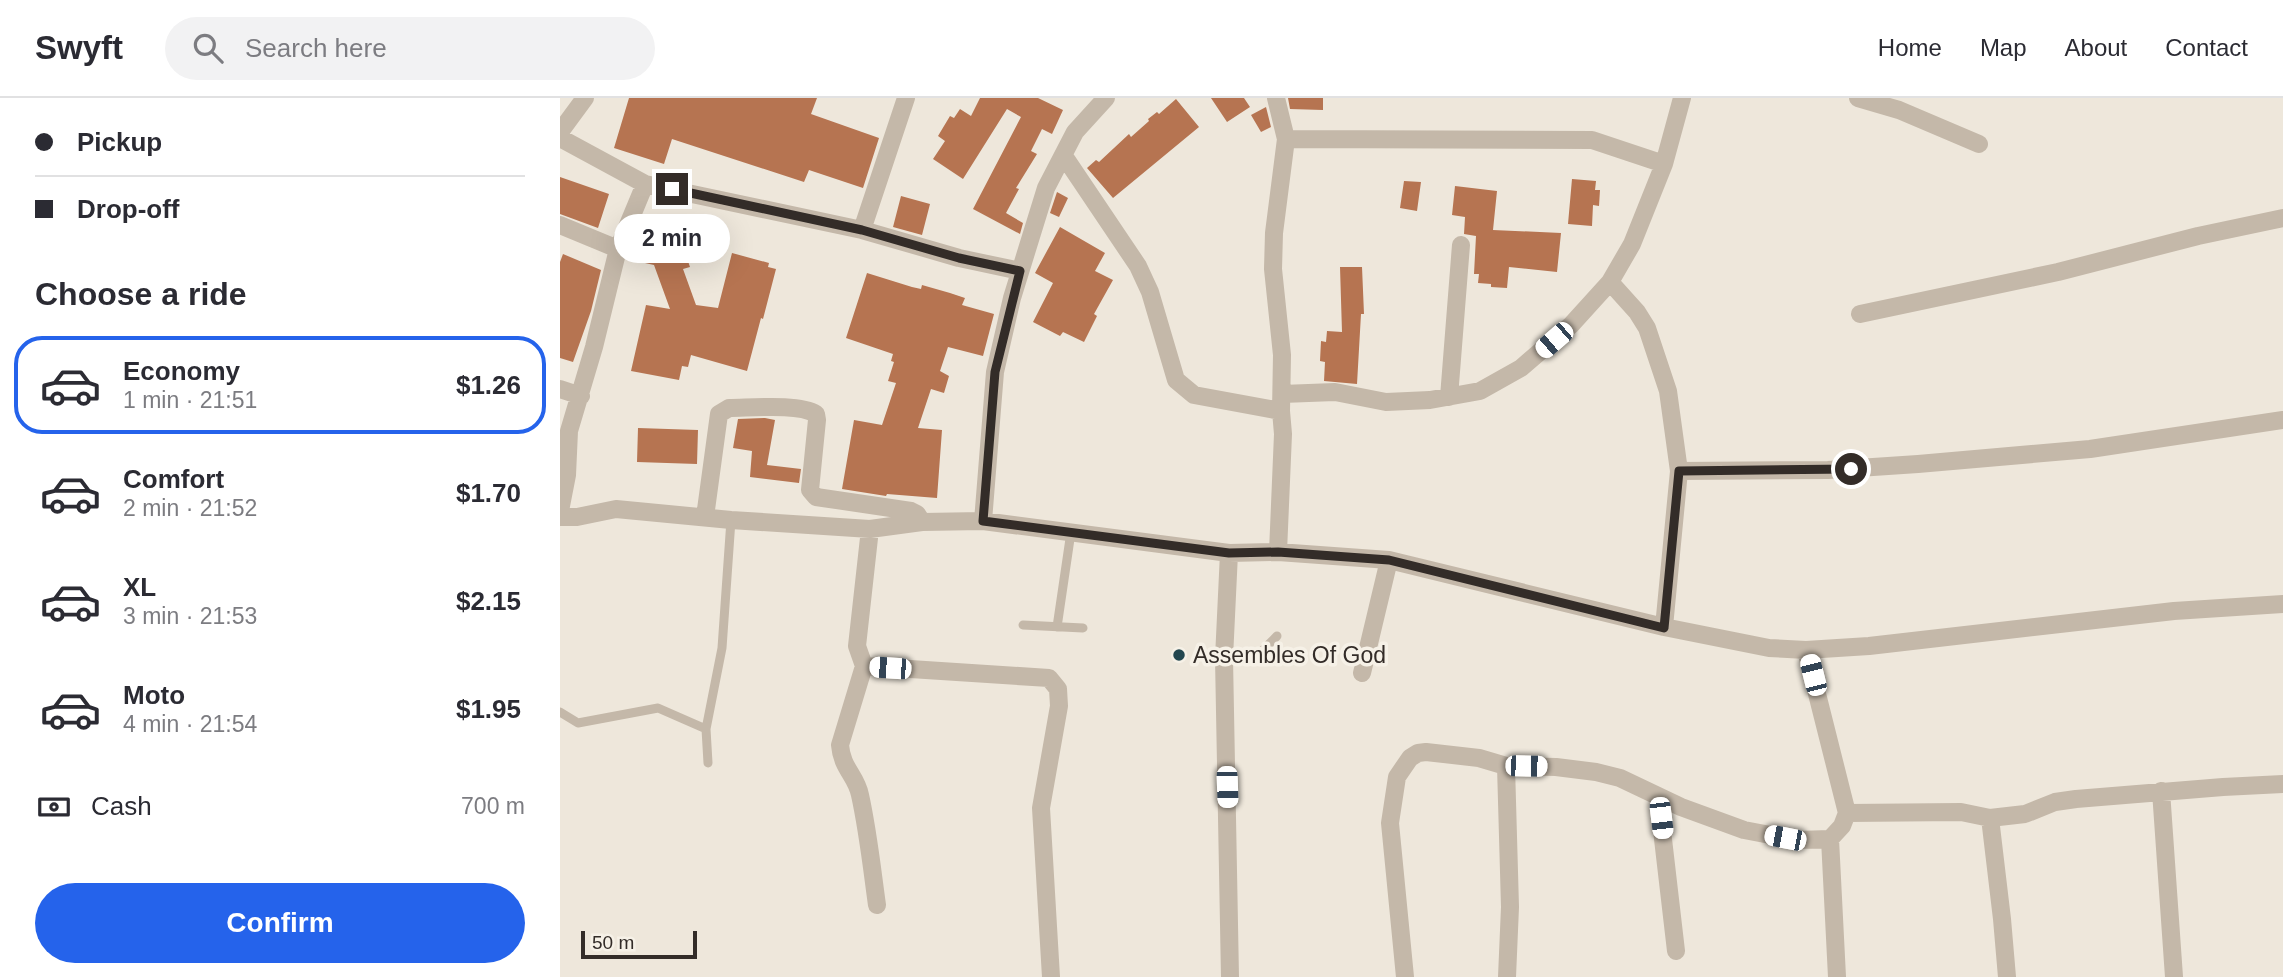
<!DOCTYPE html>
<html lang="en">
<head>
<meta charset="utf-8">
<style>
  :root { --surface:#fff; --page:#f2f2f3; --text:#2b2b33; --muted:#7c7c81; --line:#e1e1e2; --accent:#2563eb }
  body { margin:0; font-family:Arial,sans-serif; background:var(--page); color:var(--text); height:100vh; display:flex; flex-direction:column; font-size:26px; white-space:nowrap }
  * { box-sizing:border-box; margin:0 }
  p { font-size:23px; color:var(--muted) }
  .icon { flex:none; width:38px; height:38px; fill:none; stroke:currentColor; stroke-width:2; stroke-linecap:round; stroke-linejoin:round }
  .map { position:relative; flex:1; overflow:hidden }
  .side { display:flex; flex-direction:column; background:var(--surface); width:560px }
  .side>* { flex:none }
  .hud { display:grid; align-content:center; height:154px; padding:0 35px; background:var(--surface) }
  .scale { position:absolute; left:21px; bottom:18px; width:116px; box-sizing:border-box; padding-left:7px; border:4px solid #332c28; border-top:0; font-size:19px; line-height:24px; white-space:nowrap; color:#332c28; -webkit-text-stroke:5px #f6f1e7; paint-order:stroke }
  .end { position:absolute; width:32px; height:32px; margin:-16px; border:9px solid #332c28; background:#fff; box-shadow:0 0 0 4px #fff }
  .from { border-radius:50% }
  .bubble { position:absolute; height:49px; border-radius:24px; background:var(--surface); box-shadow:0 7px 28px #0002; font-size:23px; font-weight:700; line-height:49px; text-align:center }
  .car { position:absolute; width:21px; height:42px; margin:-21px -10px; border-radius:9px; box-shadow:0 0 5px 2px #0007; background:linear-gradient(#fff 24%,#345 0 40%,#fff 0 76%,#345 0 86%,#fff 0) }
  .hud b { display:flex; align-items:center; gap:24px; height:66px; font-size:26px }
  .hud b+b { border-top:2px solid var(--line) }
  .hud i { width:18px; height:18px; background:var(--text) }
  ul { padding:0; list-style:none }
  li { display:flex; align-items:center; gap:21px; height:98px; margin:0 14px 10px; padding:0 21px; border:4px solid transparent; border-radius:28px }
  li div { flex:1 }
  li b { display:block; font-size:26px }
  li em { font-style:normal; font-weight:700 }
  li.current { border-color:var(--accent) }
  li>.icon { width:63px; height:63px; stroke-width:1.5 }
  h2 { padding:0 35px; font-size:32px; line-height:84px }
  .pay { display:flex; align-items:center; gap:18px; height:77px; padding:0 35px; font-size:26px }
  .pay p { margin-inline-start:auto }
  .primary-button { display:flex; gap:14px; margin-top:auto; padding:14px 35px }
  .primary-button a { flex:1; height:80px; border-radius:42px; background:var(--accent); color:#fff; font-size:28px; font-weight:700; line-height:80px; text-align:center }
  header { display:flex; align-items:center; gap:42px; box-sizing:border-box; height:98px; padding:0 35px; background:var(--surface); border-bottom:2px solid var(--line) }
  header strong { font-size:33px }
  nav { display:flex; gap:38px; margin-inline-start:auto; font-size:24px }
  .search { width:490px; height:63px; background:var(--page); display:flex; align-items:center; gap:18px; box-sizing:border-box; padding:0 24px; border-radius:38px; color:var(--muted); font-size:26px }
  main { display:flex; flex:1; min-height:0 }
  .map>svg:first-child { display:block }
  .building { fill:#b67451 }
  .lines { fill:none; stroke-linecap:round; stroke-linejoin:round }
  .service { stroke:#c4b8a9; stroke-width:9 }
  .minor { stroke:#c4b8a9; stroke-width:18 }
  .route { stroke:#332c28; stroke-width:9 }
  .poi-dot { fill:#23474f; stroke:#f6f1e7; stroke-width:2.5 }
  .labels { text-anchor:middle; stroke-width:7; stroke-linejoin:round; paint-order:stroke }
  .poi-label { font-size:23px; fill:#332c28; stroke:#f6f1e7; text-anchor:start }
</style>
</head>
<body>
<header>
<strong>Swyft</strong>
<div class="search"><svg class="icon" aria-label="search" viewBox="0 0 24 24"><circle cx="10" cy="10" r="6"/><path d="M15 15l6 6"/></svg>Search here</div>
<nav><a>Home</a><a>Map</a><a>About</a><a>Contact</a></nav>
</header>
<main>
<section class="side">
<div class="hud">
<b><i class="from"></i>Pickup</b>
<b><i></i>Drop-off</b>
</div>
<h2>Choose a ride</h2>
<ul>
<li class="current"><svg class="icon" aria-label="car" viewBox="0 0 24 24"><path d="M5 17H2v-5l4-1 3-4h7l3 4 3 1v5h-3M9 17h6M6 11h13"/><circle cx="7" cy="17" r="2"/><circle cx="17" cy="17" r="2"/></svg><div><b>Economy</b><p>1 min · 21:51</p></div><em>$1.26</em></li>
<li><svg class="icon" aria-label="car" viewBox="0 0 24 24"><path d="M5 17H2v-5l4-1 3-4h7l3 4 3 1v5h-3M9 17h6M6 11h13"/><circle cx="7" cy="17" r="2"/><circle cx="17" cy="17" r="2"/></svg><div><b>Comfort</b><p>2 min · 21:52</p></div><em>$1.70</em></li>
<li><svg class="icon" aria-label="car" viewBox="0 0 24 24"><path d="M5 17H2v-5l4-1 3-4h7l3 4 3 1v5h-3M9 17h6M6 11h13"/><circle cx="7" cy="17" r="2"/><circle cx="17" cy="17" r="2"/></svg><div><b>XL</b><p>3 min · 21:53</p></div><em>$2.15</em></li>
<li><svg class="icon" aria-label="car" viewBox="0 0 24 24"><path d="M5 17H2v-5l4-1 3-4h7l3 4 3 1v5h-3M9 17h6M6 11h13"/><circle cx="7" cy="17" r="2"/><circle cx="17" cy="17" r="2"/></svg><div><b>Moto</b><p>4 min · 21:54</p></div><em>$1.95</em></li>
</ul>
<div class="pay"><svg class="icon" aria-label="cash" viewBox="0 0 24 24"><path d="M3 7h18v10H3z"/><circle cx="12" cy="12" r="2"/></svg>Cash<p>700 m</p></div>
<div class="primary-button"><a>Confirm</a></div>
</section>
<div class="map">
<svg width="1723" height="879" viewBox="0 0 1723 879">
  <rect width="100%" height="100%" fill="#eee7db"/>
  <path class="building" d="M69,0H257L251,16L319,40L303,90L249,72L244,84L112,41L104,66L54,50Z
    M420,0H478L503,12L492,36L482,31L471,53L477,56L456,90L459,91L446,115L463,125L460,136L413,111L461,19L447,11L403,81L373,61L385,43L378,38L390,18L394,20L400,11L411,18Z
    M651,0H684L690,9L667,24Z
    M728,0H763V12L730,11Z
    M616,1L639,29L553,100L527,70L536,62L539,64L569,36L571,39L589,23L588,21L597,14L599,16Z
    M706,9L711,29L701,34L691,17Z
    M0,79L49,96L38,130L0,116Z
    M1012,81L1036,83L1035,92H1040L1039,108L1033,107L1032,128L1008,126Z
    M844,83L861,84L857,113L840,110Z
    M895,88L937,93L933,132L1001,135L997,174L949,169L947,190L931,189V186L918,185L919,176H914L916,138L904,136L905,119L892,117Z
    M497,94L508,100L499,119L490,115Z
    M341,98L370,106L362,137L333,129Z
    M500,129L545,155L535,173L553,182L534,216L537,218L524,244L503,234L500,238L473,224L493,185L475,175Z
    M81,131L96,151L121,142L130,169L123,171L136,207L158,210L172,155L209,165L208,169L216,171L203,221L201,220L187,273L131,257L128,269L122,268L119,282L71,273L86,207L110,211L94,167L67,161L77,134Z
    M3,156L41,172L31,213L13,264L0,260V164Z
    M780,169H802L804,216H801L797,286L764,283L765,264L760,263L761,243L766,244L767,233L782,234Z
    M307,175L352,189L361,191L362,187L390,195L405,200L402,207L434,216L423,258L388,249L380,273L389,278L384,295L371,291L358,330L382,332L377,400L327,396L326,398L282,391L294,322L322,327L336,285L328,283L334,264L331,263L333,256L286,240Z
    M205,320L215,322L207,367L241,371L239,385L190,379L192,353L173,350L178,321Z
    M78,330L138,332L137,366L77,364Z"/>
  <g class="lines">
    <path class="service" d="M463,527L523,530
      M497,529L511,434
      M664,560L701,554L717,538
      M0,614L18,625L98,610L146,631
      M148,665L146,631L162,550L171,422"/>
    <path class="minor" d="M716,0L726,41L714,135L713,171L722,257L721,313L723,336L718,454
      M1298,0L1339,12L1419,46
      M0,34L25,0
      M0,40L85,86L302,132L399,160L460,173
      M726,41L1032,42L1104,66
      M504,58L578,168L590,194L616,282L634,297L721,313
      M0,127L58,151
      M302,132L346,0
      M1050,184L1077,214L1087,230L1108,293L1119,373L1104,529
      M1300,216L1498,174L1638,138L1723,120
      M0,291L21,298
      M722,296L775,294L826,304L870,302L920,293L961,270L1011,227L1050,184L1072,146L1104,66L1122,0
      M889,299L901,147
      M1119,373L1268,372L1358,366L1530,351L1723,322
      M0,413L7,377L9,333L34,249L58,151L85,86
      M0,419H17L56,411L171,422L310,431L362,424L423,423L669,455L718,454L829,462L1104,529L1209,550L1246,552L1309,548L1614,513L1723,506
      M145,419L159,316L169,310C190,310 239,305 256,316L257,322L250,392L256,399L351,413L357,416L362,424
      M423,423L435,274L452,200L486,90L515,34L546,0
      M310,431L297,548L304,568L280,647C282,671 296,677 300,697C308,733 312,771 317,807
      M669,455L664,560L670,879
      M304,568L489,580L498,591L499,608L481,710L491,879
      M802,575L829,462
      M946,668L950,809L947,879
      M1601,693L1614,879
      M1098,698L1116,853
      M1287,715L1401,714L1430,720L1465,716L1495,704L1516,701L1663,689L1723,686
      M1430,720L1442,821L1447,879
      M1270,741L1277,879
      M845,879L830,725L837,679L850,660L858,655L866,654L919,660L946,668L996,669L1036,674L1060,680L1121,709L1184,732L1237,742L1270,741L1282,728L1287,715L1246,552"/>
  </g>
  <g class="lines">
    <path class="route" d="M112,91L302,132L399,160L460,173L435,274L423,423L669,455L718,454L829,462L1104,530L1119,373L1291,371"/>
  </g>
  <circle class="poi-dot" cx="619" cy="557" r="7"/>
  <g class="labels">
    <g class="poi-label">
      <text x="633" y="565">Assembles Of God</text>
    </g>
  </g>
</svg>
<div class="scale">50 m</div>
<i class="end from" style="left:1291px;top:371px"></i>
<i class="end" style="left:112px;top:91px"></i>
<div class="bubble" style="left:54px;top:116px;width:116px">2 min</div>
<i class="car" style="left:994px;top:242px;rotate:229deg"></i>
<i class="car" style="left:330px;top:570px;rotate:274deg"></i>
<i class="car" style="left:1253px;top:577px;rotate:346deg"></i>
<i class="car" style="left:966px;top:668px;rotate:91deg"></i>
<i class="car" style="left:667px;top:689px;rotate:178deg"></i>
<i class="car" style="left:1101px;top:720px;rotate:173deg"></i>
<i class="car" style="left:1225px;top:740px;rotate:281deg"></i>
</div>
</main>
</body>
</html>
